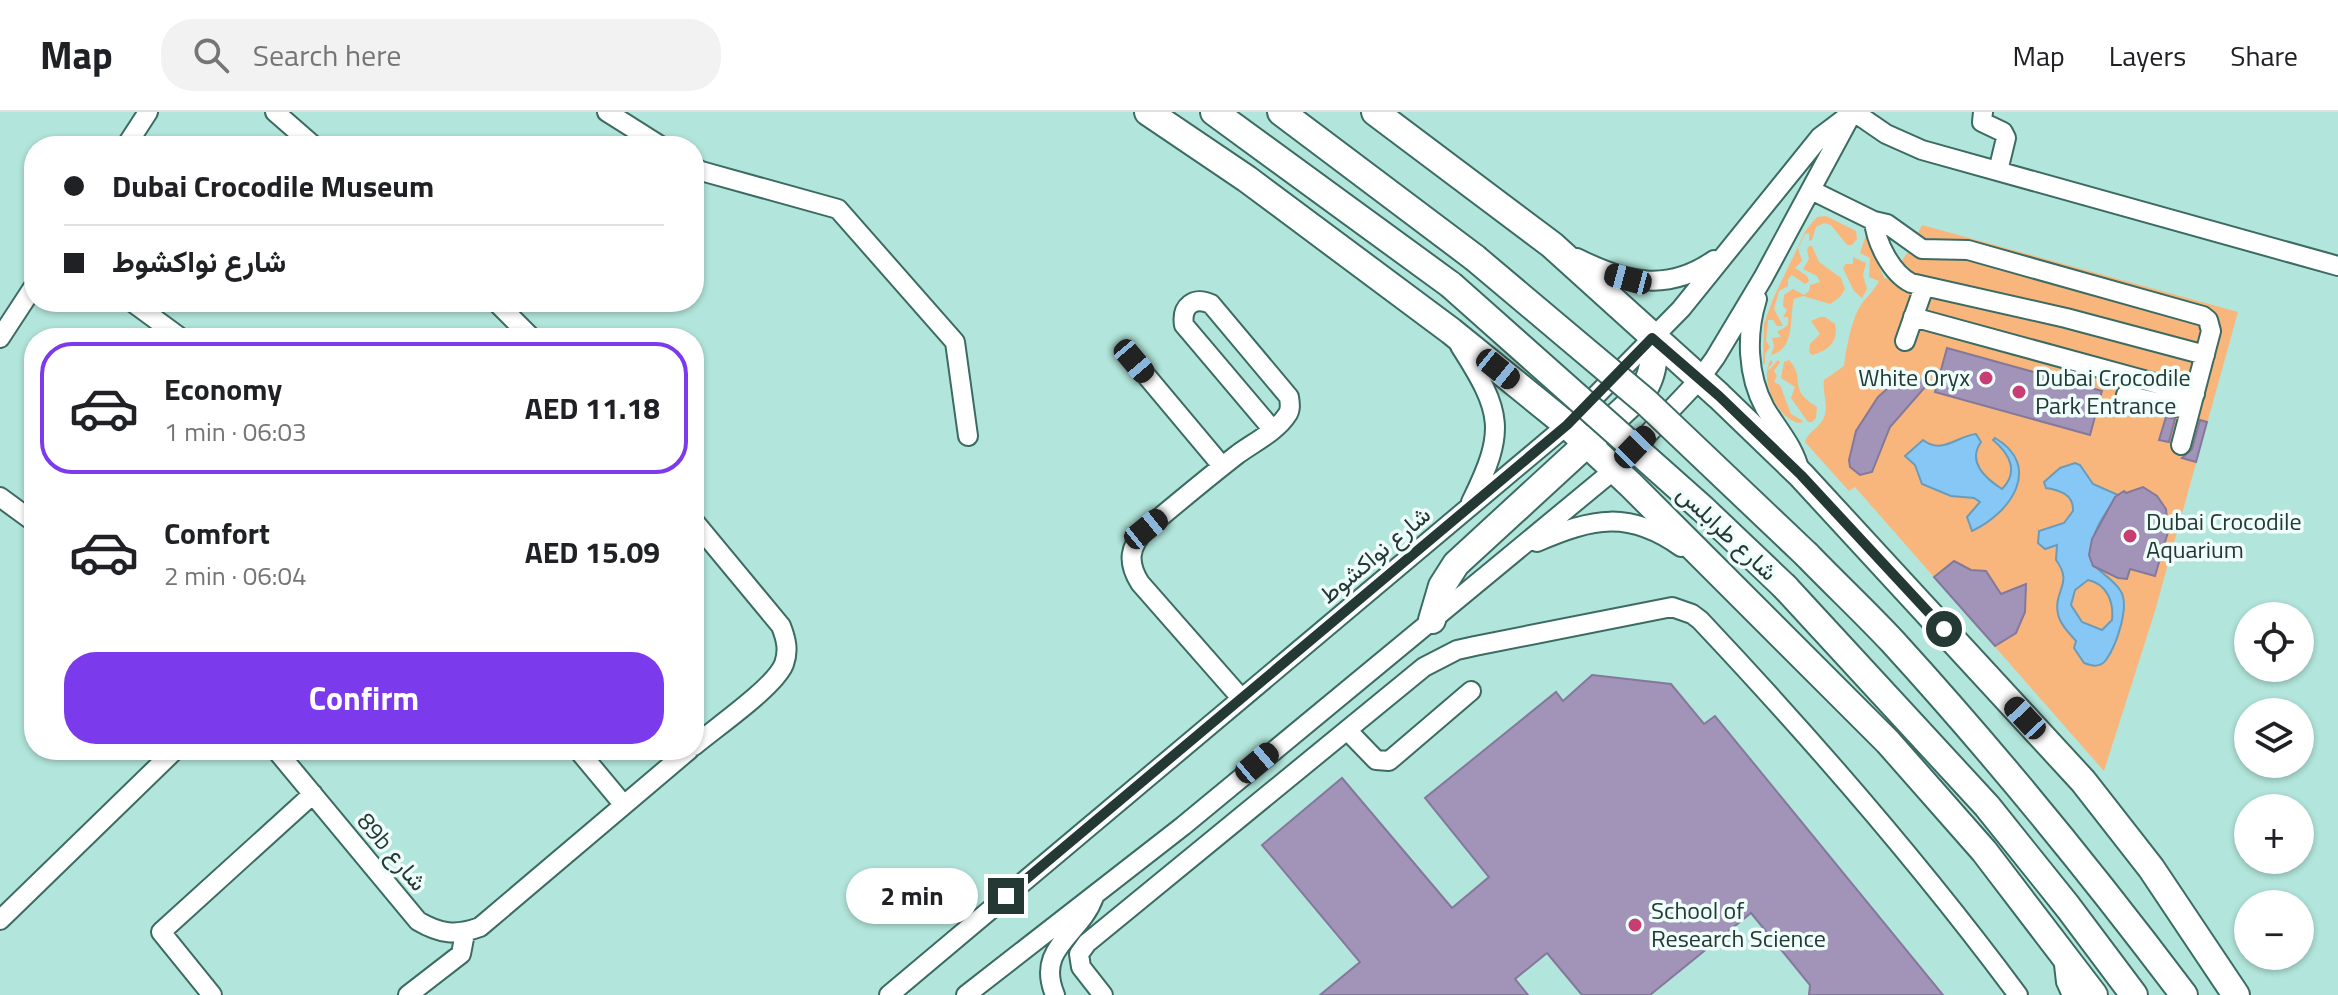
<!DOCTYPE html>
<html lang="en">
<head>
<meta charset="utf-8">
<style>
  :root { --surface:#fff; --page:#f2f2f2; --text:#202124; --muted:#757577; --line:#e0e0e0; --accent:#7c3aed }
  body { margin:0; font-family:"Titillium Web",Vazirmatn,sans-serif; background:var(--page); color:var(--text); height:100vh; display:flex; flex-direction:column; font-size:30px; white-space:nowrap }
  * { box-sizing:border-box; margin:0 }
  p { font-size:26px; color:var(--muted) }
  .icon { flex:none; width:44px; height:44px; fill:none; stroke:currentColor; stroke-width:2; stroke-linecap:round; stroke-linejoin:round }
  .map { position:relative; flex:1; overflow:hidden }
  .details { position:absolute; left:24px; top:216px; width:680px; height:432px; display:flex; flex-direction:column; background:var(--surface); border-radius:32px; box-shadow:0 2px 6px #0004 }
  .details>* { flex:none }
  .guide { position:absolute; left:24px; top:24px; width:680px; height:176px; border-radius:32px; box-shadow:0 2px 6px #0004; display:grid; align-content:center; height:176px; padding:0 40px; background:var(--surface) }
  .fabs { position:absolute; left:2234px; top:490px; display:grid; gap:16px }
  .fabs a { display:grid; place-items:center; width:80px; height:80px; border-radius:50%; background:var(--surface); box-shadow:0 2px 6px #0004; font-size:40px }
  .end { position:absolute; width:36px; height:36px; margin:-18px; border:10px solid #243834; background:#fff; box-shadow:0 0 0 4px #fff }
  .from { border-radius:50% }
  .bubble { position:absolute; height:56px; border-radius:28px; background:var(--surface); box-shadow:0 2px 6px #0004; font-size:26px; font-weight:700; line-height:56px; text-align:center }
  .car { position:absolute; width:24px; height:48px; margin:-24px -12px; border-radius:10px; box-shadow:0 0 6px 2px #0007; background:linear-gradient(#222 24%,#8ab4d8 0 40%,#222 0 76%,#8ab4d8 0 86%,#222 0) }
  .guide b { display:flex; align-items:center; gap:28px; height:76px; font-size:30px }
  .guide b+b { border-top:2px solid var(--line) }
  .guide i { width:20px; height:20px; background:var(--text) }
  ul { padding:14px 0 0; list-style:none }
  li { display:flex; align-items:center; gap:24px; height:132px; margin:0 16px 12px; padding:0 24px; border:4px solid transparent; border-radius:32px }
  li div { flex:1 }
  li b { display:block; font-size:30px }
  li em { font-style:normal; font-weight:700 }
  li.current { border-color:var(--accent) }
  li>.icon { width:72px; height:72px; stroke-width:1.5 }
  .action { display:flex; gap:16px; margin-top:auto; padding:16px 40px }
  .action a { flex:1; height:92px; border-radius:32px; background:var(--accent); color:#fff; font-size:32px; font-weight:700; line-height:92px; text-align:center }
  header { display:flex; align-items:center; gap:48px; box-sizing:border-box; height:112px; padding:0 40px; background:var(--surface); border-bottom:2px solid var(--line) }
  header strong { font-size:38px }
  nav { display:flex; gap:44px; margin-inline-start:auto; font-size:28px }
  .search { width:560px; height:72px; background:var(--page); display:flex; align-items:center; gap:20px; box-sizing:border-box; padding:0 28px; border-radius:32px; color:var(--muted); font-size:30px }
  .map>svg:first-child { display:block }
  .green { fill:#f9b67c }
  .water { fill:#87c7f5; stroke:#699cbb; stroke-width:2; fill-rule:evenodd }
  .building { fill:#a194b8; stroke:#84789b; stroke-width:2 }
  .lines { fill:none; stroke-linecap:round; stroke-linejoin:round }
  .minor-casing { stroke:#3b6b62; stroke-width:22 }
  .highway-casing { stroke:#3b6b62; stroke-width:30 }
  .minor { stroke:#fff; stroke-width:18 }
  .highway { stroke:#fff; stroke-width:26 }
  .highway-bridge-casing { stroke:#3b6b62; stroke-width:30; stroke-linecap:butt }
  .highway-bridge { stroke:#fff; stroke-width:26 }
  .route { stroke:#243834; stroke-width:10 }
  .poi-dot { fill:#c83d73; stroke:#effefa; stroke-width:3 }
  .labels { text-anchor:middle; stroke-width:7; stroke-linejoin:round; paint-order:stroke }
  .poi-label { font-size:24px; fill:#243834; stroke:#effefa; text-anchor:start }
  .street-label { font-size:24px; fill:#243834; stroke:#effefa }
</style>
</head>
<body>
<header>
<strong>Map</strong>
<div class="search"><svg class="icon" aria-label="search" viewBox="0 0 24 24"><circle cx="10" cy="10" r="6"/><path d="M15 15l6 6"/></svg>Search here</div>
<nav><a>Map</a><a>Layers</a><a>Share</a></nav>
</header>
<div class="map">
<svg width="2338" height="883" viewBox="0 0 2338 883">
  <rect width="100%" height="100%" fill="#b2e5db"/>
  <path class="green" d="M1826,104L1856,119L1857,127L1852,133H1847L1831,113L1824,111L1816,115L1812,128L1809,129V121L1805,122L1798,136L1802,149L1795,156L1807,164L1809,169L1805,172L1792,163L1788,167V174L1779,179L1774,197L1783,214H1777L1773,208H1768L1766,229L1770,235L1765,242V252H1763L1764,212L1773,187L1806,118L1817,105Z
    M1922,113L2238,200L2155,499L2104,659L1855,375L1849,379L1805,330C1809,318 1822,315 1825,302C1828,291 1822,279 1824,268L1844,254C1846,238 1852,203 1863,190C1869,183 1874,178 1879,169L1869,165L1870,146L1860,141L1866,123L1884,166L1889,167L1910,137Z
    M1809,134H1812L1819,150L1841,166L1845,177L1840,185L1830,192L1803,184L1794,187C1789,205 1796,237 1771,243L1774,234L1772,226L1781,225L1777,220C1784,215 1790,216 1788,205H1783L1787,198L1783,194L1784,183L1793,177L1804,183L1809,179L1810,173L1820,170L1817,164L1803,157L1809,147L1807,138Z
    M1853,145L1866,151L1863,163L1867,177L1862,186L1854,179L1843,156L1846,152H1853Z
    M1820,205H1825L1835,212C1839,229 1828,239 1812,243L1809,240L1810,232L1820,222L1811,209Z
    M1771,248L1773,251L1768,256L1769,258L1778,248L1780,250L1774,259L1777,264L1774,270L1780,273L1791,302L1803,309L1800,311C1778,309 1758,266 1771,248Z
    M1789,248C1807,268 1786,276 1817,295L1816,306L1812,310H1808L1791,286L1795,275L1781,266L1784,250Z"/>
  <path class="water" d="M1976,322L1981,330C1967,350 1985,366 2002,377C2019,360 2010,342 1993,328L1995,326C2043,354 2011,401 1972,419L1967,405L1980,390L1974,386L1951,384L1922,372L1915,353L1905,344L1923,328C1942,343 1957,324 1976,322Z
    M2075,351L2080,353L2093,372L2118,383C2106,400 2091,420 2090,443C2090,456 2112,465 2120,478C2131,493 2116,534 2106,548C2100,556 2092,554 2084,551L2074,536L2076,529C2069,521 2060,512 2058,502C2053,478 2074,472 2056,448L2057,433L2045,437L2038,431L2039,419L2064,411L2073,399C2074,382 2059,378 2046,376L2044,370L2060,356ZM2088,468C2107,472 2114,490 2112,508L2102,518L2082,510L2071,493L2075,478Z"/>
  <path class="building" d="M1947,236L2102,279L2090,323L1935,280Z
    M1909,262L1919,265L1926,274L1890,315L1872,360L1860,363L1850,355L1849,348L1856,319L1878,285L1895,270Z
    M2166,305L2175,307L2169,330L2159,328Z
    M2200,308L2207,310L2196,350L2182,346L2192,337Z
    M2143,375L2157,384L2166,397L2168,420L2155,464L2130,457L2127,467L2118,466L2093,454L2089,443L2092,427L2115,385L2124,379L2126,381Z
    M1954,449L1971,458L1986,459L2001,482L2026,472L2025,500L2016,521L1995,534L1934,465Z
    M1592,563L1671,572L1704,612L1715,604L1943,883H1809L1810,873L1751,801L1650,883H1582L1547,841L1515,867L1528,883H1320L1360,850L1262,733L1342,666L1452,796L1489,765L1425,686L1556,580L1563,589Z"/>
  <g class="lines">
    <defs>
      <path id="minor" d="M275,0L314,34
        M607,0L661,34
        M1854,0L1886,22L1922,38L2338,154
        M1983,0L1982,10L2003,20L2006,26L1998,59
        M126,34L148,0
        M694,55L701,59L838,97L955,230L968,324
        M1811,78L1874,109L1887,112L1922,137L1968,138L2203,204L2208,208L2211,219L2181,333
        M1874,109C1876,130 1891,161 1911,171L2066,206L2205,243
        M1577,146C1625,170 1667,181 1714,148
        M1757,187C1746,222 1747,263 1765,296C1778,318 1794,334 1800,360
        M132,190L181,226
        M496,190L532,226
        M1913,205L2195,282
        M0,226L34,174
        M1905,229L1924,175
        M1460,234C1503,301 1506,319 1471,390
        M1134,249L1222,354
        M2126,283L2190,298
        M0,385L34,410
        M694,409L781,514C786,527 789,538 784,552C775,575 715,616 694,634
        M1537,430C1593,406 1629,398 1681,435
        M1241,586L1140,471C1127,450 1129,435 1146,417C1176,392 1207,366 1238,342C1253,331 1277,319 1287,303C1291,298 1290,292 1289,285L1211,192C1194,184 1181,194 1184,213L1272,317
        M1347,618L1376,648L1389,649L1471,579
        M276,638L418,809C440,822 456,824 480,815L689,638
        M578,638L623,692
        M0,808L175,638
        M2063,844L2066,870L2072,883
        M212,883L161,820L313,682
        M408,883L461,842L465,821
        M889,883L1567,313L1681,197L1820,25L1853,0
        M966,883L1183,714L1614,358L1699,268L1715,246L1763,166L1850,5
        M1055,883C1035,835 1080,824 1094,785
        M1103,883L1081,855L1079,842L1087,831L1424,555L1457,538L1475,534L1672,495L1692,502L1700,508C1813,628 1920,751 2018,883"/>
      <path id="highway" d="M1148,0L1247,67L1451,219L1567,313L1631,373L1888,630L1984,739L2094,883
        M1214,0L1451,173
        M1281,0L1475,146
        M1375,0L1552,133L1719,284L1801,363L2083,669L2151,756L2236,883
        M1807,443C1835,472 1865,500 1893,530C1996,643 2092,761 2184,883
        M1785,475L1987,694L2068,795L2134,883
        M1432,508L1442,474L1456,452L1641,282C1653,264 1656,247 1652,226"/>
    </defs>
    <use href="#minor" class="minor-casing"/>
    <use href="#highway" class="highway-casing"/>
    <use href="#minor" class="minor"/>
    <use href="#highway" class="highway"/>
    <defs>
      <path id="highway-bridge" d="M1475,146L1646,290L1807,443
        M1451,173L1703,397L1785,475"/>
    </defs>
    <use href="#highway-bridge" class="highway-bridge-casing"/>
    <use href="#highway-bridge" class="highway-bridge"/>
  </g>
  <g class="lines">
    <path class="route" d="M1006,784L1567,313L1652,226L1719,284L1801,363L1944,517"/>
  </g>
  <g class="poi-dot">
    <circle cx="1986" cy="266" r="8"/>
    <circle cx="2019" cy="280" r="8"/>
    <circle cx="2130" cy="424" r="8"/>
    <circle cx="1635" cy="813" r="8"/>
  </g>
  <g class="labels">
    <g class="poi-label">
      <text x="1970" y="274" text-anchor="end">White Oryx</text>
      <text x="2035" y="274">Dubai Crocodile<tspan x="2035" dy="28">Park Entrance</tspan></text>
      <text x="2146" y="418">Dubai Crocodile<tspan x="2146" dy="28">Aquarium</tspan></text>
      <text x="1651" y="807">School of<tspan x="1651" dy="28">Research Science</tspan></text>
    </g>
    <g class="street-label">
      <text transform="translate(1727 421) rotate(43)" y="8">شارع طرابلس</text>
      <text transform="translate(1375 443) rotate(-40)" y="8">شارع نواكشوط</text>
      <text transform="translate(392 740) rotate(50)" y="8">89b شارع</text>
    </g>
  </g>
</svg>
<div class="fabs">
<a><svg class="icon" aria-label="locate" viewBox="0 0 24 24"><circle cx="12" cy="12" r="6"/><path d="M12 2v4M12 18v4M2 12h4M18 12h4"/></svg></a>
<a><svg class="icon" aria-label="layers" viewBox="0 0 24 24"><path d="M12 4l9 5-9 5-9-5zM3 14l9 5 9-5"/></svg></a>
<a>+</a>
<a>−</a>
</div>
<i class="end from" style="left:1944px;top:517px"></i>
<i class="end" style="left:1006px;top:784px"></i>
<div class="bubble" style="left:846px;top:756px;width:132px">2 min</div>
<i class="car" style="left:1628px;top:167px;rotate:285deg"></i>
<i class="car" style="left:1134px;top:249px;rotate:140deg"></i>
<i class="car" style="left:1498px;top:257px;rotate:129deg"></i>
<i class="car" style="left:1635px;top:335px;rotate:44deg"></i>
<i class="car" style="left:1146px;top:417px;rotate:51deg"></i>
<i class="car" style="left:2025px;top:606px;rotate:317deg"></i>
<i class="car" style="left:1257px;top:651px;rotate:50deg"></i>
<div class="guide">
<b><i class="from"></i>Dubai Crocodile Museum</b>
<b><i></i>شارع نواكشوط</b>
</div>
<section class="details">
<ul>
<li class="current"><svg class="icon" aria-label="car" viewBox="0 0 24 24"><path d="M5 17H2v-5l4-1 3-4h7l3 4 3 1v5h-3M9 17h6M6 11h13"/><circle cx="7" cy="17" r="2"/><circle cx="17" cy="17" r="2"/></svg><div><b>Economy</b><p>1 min · 06:03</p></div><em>AED 11.18</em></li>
<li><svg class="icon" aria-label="car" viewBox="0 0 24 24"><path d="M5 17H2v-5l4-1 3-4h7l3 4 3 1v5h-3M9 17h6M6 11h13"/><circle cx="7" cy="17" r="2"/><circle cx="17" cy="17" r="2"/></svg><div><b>Comfort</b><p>2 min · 06:04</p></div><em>AED 15.09</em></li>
</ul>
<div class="action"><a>Confirm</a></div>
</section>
</div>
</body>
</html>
